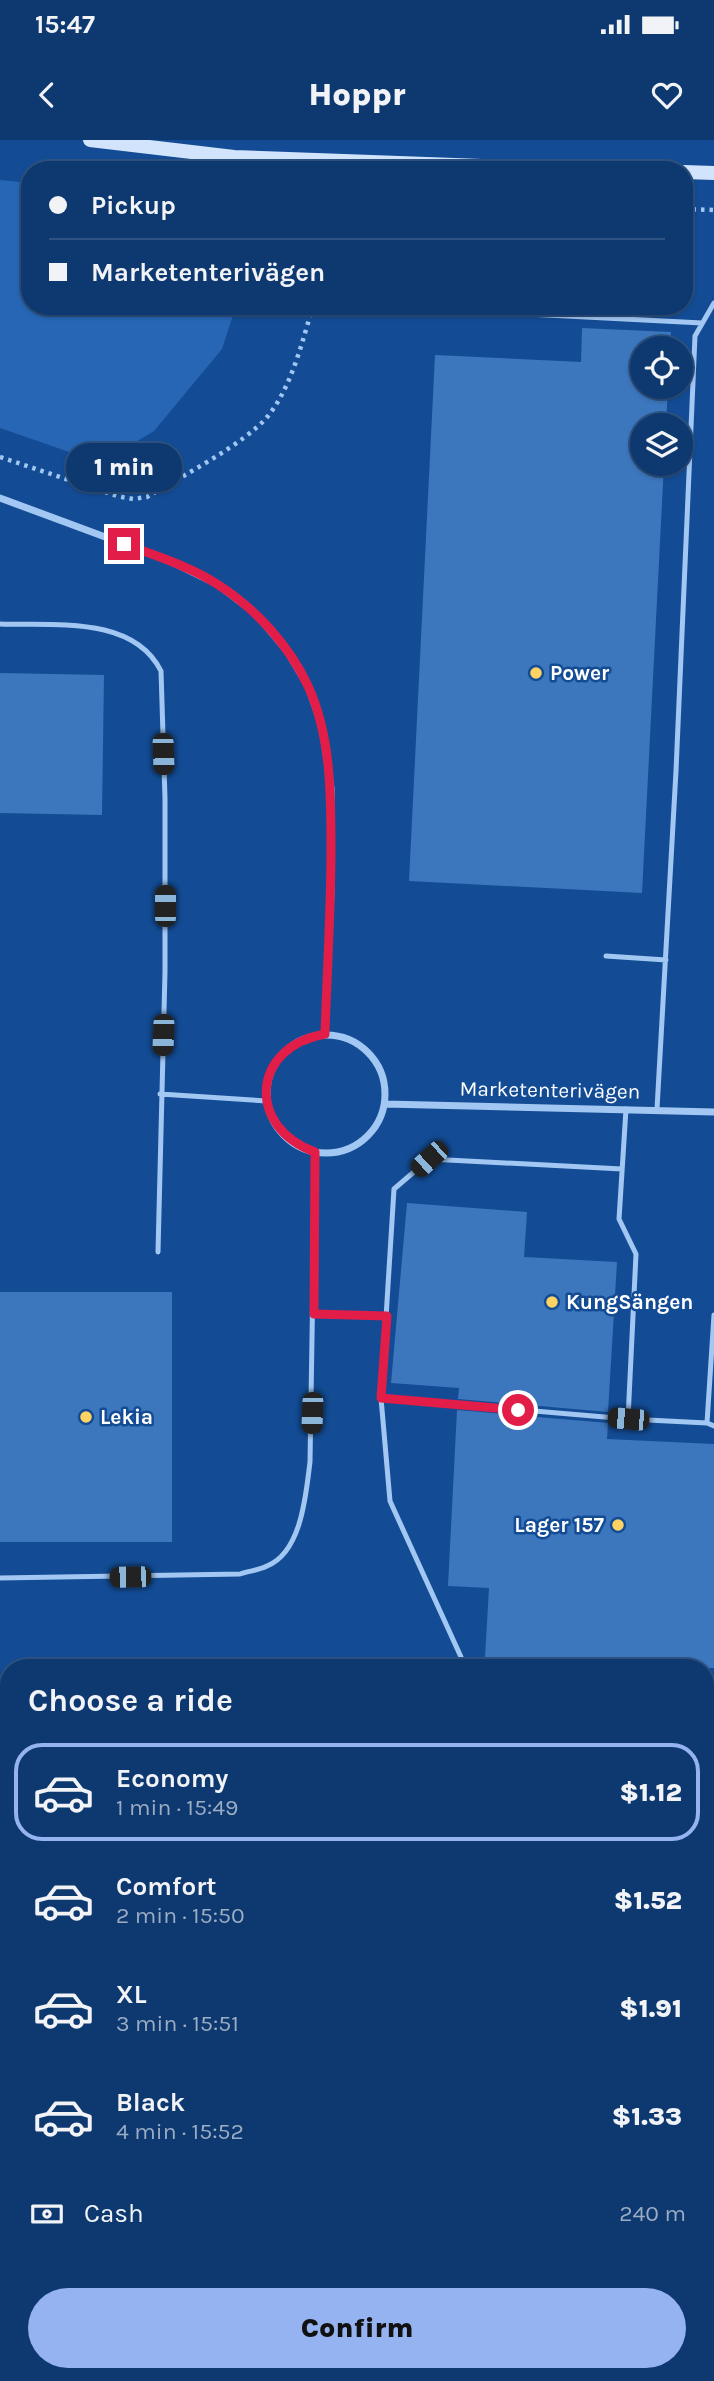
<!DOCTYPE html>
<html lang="en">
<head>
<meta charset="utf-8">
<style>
  :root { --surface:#0e3970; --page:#174075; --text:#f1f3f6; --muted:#9bacc3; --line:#2e5383; --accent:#95b2f1 }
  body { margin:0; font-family:Karla,sans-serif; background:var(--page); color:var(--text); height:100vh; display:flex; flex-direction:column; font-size:26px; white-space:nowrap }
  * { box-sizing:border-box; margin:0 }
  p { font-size:23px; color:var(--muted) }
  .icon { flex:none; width:38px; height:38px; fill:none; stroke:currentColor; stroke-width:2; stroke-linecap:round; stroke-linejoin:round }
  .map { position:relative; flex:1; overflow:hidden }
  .details { position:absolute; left:0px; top:1519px; width:714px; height:723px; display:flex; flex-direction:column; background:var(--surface); border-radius:28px 28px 0 0; box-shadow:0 2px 5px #0004,0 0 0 2px var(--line) }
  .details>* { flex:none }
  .top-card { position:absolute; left:21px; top:21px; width:672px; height:154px; border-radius:28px; box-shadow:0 2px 5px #0004,0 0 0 2px var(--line); display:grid; align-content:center; height:154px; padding:0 28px; background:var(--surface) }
  .tools { position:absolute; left:630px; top:196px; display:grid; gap:14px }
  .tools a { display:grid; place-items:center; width:63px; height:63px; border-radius:50%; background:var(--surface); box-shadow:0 2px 5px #0004,0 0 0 2px var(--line); font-size:35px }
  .end { position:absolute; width:32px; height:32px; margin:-16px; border:9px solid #e11d48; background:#fff; box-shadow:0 0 0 4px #fff }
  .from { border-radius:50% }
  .bubble { position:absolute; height:49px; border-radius:24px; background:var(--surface); box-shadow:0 2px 5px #0004,0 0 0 2px var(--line); font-size:23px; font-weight:800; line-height:49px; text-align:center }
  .car { position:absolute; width:21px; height:42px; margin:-21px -10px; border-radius:9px; box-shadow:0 0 5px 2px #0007; background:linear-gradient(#222 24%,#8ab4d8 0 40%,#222 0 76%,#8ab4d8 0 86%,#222 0) }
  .top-card b { display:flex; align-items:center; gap:24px; height:66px; font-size:26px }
  .top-card b+b { border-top:2px solid var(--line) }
  .top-card i { width:18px; height:18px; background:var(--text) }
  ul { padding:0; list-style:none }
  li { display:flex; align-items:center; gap:21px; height:98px; margin:0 14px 10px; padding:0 14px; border:4px solid transparent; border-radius:28px }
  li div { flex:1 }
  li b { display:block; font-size:26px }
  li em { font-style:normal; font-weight:800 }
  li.on { border-color:var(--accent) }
  li>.icon { width:63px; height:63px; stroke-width:1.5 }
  h2 { padding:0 28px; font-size:32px; line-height:84px }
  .pay { display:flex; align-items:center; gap:18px; height:77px; padding:0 28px; font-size:26px }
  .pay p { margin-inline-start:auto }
  .action { display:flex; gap:14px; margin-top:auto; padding:14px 28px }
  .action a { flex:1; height:80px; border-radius:42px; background:var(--accent); color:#111; font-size:28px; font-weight:800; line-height:80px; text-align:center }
  .status { display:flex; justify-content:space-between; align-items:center; height:49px; padding:0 35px; background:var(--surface); direction:ltr }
  .status svg { height:19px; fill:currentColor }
  header { display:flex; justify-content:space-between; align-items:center; height:91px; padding:0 28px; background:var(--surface); font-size:32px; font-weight:800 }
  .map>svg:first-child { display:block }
  .green { fill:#2666b4 }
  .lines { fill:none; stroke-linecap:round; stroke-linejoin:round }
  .stream { stroke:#94c2f6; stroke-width:10 }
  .building { fill:#3c76bd }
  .path { stroke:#a2c7f2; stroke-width:4.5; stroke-dasharray:3.5 5; stroke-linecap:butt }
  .service { stroke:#a2c7f2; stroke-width:5 }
  .minor { stroke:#a2c7f2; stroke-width:7 }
  .secondary { stroke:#d1e4fc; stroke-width:14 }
  .rail-casing { stroke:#fff; stroke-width:8 }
  .rail { stroke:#134c95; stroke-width:5; stroke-dasharray:16; stroke-linecap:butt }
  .route { stroke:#e11d48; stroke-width:9 }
  .poi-dot { fill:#ffd264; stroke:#134c95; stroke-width:2.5 }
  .labels { text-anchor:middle; stroke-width:5; stroke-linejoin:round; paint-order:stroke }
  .poi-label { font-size:21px; font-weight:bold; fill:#fff; stroke:#134c95; text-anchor:start }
  .street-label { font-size:21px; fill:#fff; stroke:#134c95 }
</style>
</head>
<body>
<div class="status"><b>15:47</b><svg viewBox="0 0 49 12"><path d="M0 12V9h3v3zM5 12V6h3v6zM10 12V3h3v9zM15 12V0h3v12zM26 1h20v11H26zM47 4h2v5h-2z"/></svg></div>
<header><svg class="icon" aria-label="back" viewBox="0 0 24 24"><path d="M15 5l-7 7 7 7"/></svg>Hoppr<svg class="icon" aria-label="heart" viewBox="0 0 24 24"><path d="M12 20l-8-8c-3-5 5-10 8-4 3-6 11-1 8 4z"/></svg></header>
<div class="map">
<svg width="714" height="2241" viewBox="0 0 714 2241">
  <rect width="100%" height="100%" fill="#134c95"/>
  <path class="green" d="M0,40L30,43V166H236L222,209L154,291L101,323L0,288Z"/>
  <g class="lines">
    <path class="stream" d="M174,2241L176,2233"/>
  </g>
  <path class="building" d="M582,188L671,192L670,208H642V247H668L666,285H642V324H664L642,753L409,741L435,215L581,222Z
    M0,533L104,535L102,675L0,673Z
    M407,1063L527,1072L524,1117L617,1122L608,1272L458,1259L459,1248L391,1243Z
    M0,1152H172V1402H0Z
    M457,1270L608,1283L607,1299L714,1304V1528H517V1518L485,1517L489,1448L448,1446Z"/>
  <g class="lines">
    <path class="path" d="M684,69L714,70
      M0,317L117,356L133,359L147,357C180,337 245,304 268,276C292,246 302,202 313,166
      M0,1940L9,1903"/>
    <path class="service" d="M432,169L702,183
      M0,484C53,486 133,475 161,531L165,658V832L158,1112
      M606,816L666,820
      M160,954L267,961
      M657,969L676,631L695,196L714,163
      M622,1029L429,1019L394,1049L381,1258L628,1279L636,1114L619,1079L626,969
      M314,1174L387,1176
      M714,1175L707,1283L714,1286
      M381,1258L390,1361L466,1528
      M628,1279L707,1283
      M0,1438L240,1434C249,1431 259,1430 267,1426C302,1412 306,1353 310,1322L315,1012
      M705,1644L714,1645"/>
    <path class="minor" d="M0,358L170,421L217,444L256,474L287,511L308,546L322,586L331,648V752L325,894
      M267 954a59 59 0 1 1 118 0a59 59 0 1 1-118 0Z
      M385,964L714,972
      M0,1807L9,1809
      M639,2233L714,2239"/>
    <path class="secondary" d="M90,0L234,17L593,30
      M684,32L714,33"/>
    <defs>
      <path id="rail" d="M0,1708L9,1709
        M705,1783L714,1784"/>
    </defs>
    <use href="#rail" class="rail-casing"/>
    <use href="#rail" class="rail"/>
  </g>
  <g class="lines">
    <path class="route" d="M124,404C156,416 189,426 217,444C255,468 289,505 308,546C331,596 331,654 331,708C331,770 327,832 325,894C251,907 246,987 315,1012L314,1174L387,1176L381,1258L518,1270"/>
  </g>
  <g class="poi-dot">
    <circle cx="536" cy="533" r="7"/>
    <circle cx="552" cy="1162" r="7"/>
    <circle cx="86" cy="1277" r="7"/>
    <circle cx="618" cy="1385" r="7"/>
  </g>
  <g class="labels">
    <g class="poi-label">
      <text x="550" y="540">Power</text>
      <text x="566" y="1169">KungSängen</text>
      <text x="100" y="1284">Lekia</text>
      <text x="604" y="1392" text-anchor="end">Lager 157</text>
    </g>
    <g class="street-label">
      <text transform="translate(550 950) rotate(1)" y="7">Marketenterivägen</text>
    </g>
  </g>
</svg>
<div class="tools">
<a><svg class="icon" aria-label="locate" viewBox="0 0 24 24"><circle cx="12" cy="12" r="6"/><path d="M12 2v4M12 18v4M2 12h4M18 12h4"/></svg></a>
<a><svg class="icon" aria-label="layers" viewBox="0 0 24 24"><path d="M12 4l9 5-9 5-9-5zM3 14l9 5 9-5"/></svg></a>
</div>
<i class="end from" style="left:518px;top:1270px"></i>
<i class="end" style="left:124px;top:404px"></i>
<div class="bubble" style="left:66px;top:303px;width:116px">1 min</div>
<i class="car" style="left:163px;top:614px;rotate:178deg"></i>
<i class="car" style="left:165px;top:766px;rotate:0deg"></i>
<i class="car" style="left:163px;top:895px;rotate:182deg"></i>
<i class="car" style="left:429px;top:1019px;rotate:228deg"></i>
<i class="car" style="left:312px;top:1273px;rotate:182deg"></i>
<i class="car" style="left:628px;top:1279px;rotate:275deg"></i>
<i class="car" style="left:130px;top:1437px;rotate:269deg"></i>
<div class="top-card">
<b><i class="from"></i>Pickup</b>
<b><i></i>Marketenterivägen</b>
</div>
<section class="details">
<h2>Choose a ride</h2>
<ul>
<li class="on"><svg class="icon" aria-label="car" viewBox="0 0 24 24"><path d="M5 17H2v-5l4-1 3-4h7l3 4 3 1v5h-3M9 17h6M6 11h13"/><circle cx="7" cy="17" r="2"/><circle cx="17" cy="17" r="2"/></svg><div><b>Economy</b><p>1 min · 15:49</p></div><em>$1.12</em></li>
<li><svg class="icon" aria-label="car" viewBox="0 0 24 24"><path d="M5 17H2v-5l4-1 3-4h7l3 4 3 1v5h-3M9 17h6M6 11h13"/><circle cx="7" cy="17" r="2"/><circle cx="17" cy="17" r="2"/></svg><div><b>Comfort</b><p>2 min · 15:50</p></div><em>$1.52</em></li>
<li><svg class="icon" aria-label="car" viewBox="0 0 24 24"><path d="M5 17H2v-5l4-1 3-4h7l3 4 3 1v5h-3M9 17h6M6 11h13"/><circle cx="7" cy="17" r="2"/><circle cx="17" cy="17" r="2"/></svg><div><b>XL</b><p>3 min · 15:51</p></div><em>$1.91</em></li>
<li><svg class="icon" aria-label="car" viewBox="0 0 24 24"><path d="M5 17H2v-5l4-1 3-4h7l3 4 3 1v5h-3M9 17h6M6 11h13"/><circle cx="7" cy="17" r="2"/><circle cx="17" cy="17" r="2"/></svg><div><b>Black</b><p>4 min · 15:52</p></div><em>$1.33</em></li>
</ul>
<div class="pay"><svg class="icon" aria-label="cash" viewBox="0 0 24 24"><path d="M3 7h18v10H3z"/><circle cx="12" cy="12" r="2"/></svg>Cash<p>240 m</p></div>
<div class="action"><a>Confirm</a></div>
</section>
</div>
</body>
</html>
